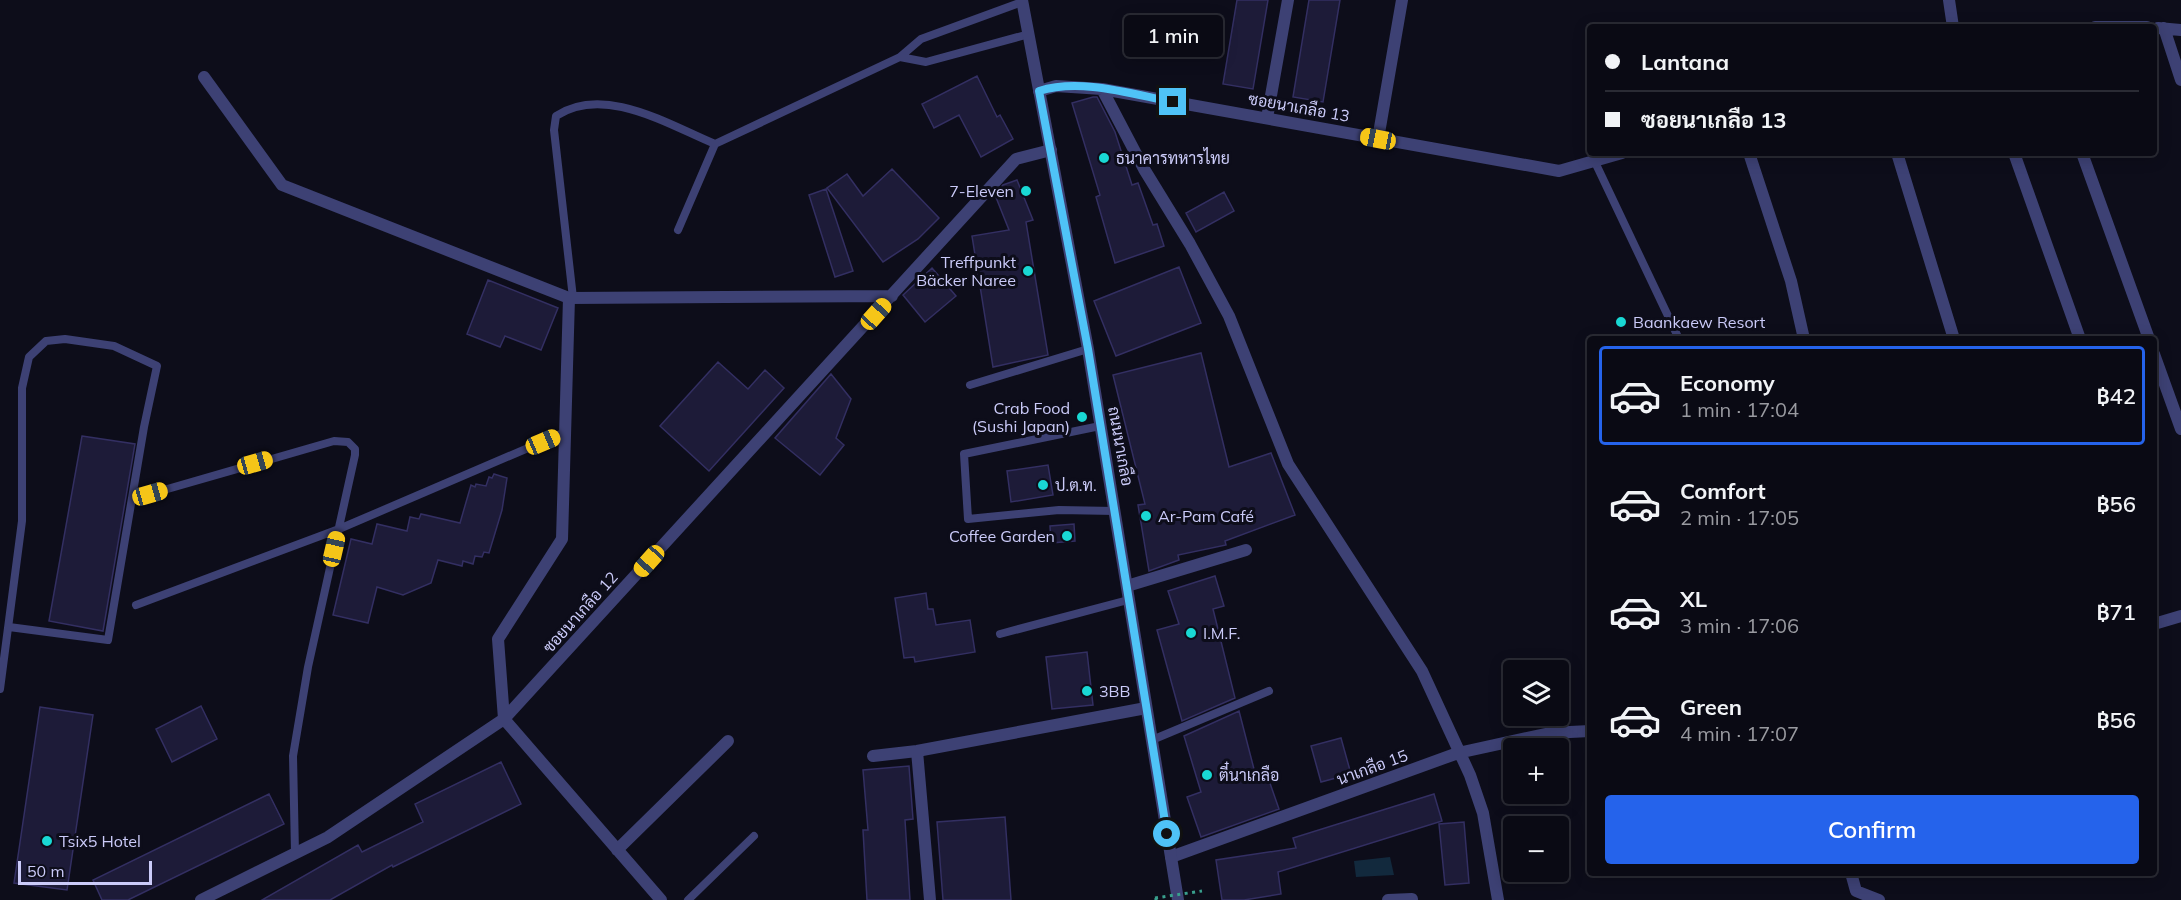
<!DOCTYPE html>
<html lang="en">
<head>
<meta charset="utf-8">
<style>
  :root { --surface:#0a0a14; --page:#13131d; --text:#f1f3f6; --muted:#999aa0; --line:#2a2b34; --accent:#2563eb }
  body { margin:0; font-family:Mulish,Sarabun,sans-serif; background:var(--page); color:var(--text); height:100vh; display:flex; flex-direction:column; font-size:22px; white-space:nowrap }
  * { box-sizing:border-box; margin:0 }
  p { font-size:20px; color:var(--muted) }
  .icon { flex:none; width:33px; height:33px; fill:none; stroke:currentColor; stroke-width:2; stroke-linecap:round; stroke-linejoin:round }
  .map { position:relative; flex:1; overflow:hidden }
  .sheet { position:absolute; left:1587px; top:336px; width:570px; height:540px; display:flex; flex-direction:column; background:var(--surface); border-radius:6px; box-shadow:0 3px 15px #0003,0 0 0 2px var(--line) }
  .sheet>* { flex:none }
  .hud { position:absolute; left:1587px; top:24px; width:570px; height:132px; border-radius:6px; box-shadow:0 3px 15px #0003,0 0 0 2px var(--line); display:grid; align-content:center; height:132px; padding:0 18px; background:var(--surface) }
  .controls { position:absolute; left:1503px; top:660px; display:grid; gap:12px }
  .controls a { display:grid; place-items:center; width:66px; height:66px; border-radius:6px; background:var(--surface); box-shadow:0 3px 15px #0003,0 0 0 2px var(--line); font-size:30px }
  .scale { position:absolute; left:18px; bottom:15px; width:134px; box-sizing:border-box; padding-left:6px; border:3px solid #cbcbf9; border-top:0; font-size:16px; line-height:21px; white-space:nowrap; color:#cbcbf9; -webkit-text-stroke:4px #0d0d1a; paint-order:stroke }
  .end { position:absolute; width:27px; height:27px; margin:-14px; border:8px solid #4fc3f7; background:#111; box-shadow:0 0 0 3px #111 }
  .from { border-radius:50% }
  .bubble { position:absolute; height:42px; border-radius:6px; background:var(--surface); box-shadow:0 3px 15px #0003,0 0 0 2px var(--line); font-size:20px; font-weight:600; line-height:42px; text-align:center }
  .car { position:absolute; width:18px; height:36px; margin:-18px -9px; border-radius:8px; box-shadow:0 0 4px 2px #0007; background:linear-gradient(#f5c518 24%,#345 0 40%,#f5c518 0 76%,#345 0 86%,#f5c518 0) }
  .hud b { display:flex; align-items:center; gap:21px; height:57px; font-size:22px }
  .hud b+b { border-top:2px solid var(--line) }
  .hud i { width:15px; height:15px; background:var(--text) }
  ul { padding:10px 0 0; list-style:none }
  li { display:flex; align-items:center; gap:18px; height:99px; margin:0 12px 9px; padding:0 6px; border:3px solid transparent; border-radius:6px }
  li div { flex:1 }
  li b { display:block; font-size:22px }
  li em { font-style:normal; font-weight:600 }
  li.current { border-color:var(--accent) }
  li>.icon { width:54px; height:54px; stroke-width:1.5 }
  .primary-button { display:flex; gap:12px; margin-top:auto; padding:12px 18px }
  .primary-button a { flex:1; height:69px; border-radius:6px; background:var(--accent); color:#fff; font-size:24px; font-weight:600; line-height:69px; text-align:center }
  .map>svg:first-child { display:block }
  .water { fill:#12293d }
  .building { fill:#1d1b38; stroke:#332f62; stroke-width:1.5 }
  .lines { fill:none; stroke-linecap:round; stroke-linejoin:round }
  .path { stroke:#399f8d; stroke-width:3; stroke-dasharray:3 4.5; stroke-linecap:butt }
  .service { stroke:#3d4174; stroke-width:8 }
  .minor { stroke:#3d4174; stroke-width:12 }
  .tertiary { stroke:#3d4174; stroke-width:12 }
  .path-bridge { stroke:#399f8d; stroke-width:3; stroke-dasharray:3 4.5; stroke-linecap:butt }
  .route { stroke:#4fc3f7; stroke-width:8 }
  .poi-dot { fill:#19d8d4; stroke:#0d0d1a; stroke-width:2 }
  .labels { text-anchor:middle; stroke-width:6; stroke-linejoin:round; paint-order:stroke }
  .street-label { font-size:16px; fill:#cbcbf9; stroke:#0d0d1a }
  .poi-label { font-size:16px; fill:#cbcbf9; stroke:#0d0d1a; text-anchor:start }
</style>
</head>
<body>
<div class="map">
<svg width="2181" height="900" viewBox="0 0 2181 900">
  <rect width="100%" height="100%" fill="#0d0d1a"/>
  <path class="water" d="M1390,857L1394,875L1356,877L1354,861Z"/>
  <path class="building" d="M1237,0H1268L1253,89L1223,84Z
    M1309,0H1340L1323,102L1293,97Z
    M977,76L997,117L1000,115L1013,139L981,157L959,115L934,128L922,104Z
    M1093,97H1097L1115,132L1132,185L1138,183L1153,225L1157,224L1164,246L1115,263L1096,197L1100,195L1072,103Z
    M892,169L939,218L918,239L883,262L827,188L847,174L863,196Z
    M1017,180L1033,220L1026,222L1048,355L993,367L972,236L1009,230L995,195L1003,185Z
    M826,189L853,271L835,277L809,195Z
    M1224,192L1234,211L1196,232L1186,213Z
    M1179,267L1201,323L1116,356L1094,301Z
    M932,268L956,296L925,322L903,295Z
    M488,280L558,308L541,350L505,336L500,347L467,334Z
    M1201,353L1229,467L1271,453L1295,515L1225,541L1226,545L1178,555L1179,560L1149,571L1138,505L1145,504L1113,375Z
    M718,362L748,389L765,370L784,388L709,471L660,426Z
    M831,374L851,399L836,438L844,445L820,475L775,438Z
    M82,436L135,444L103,631L49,621Z
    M1048,465L1053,495L1011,502L1007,471Z
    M494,474L507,478L502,510L489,553L484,552L482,557L475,556L473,564L463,561L462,566L438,560L431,583L403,595L377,587L368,623L333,615L351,539L372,544L377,524L407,531L410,517L419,519L421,514L460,523L471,485L475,487L476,484L486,486L489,477L492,478Z
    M1074,524L1075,541L1051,543L1050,526Z
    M1215,576L1224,606L1213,609L1235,698L1182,721L1157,630L1179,624L1168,591Z
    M926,593L928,609H933L936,625L970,620L975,652L915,662L914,657L904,658L895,598Z
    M1087,652L1093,705L1052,709L1046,657Z
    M201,706L217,739L172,762L156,729Z
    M40,707L93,715L67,890L14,883Z
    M1239,711L1255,773L1265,769L1279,809L1201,837L1187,797L1201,792L1184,736Z
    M1341,738L1351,774L1321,782L1311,746Z
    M501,762L521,804L393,867L392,865L330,900H262L358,845L362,852L423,822L415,804Z
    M909,766L913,819L905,820L910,900H867L863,830H868L863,770Z
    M269,794L284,824L128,900H102L93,880Z
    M1434,794L1442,821L1278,872L1281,894L1244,900H1222L1216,860L1296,848L1293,838Z
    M1005,817L1011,900H943L937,822Z
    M1464,822L1469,883L1445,885L1439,824Z"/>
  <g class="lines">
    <path class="path" d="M1155,898L1157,900"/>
    <path class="service" d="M1022,2L921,39L900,57L926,62L1029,34
      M1594,160L1679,339
      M678,230L715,144L900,57
      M573,298L554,130L556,116C604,84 669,125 715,144
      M970,385L1088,349
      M1100,426L964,454L968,519L1059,510L1115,511
      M150,494L334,441L348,442L355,449V455L308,667L293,756L295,853
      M136,605L339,529L563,433
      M1000,634L1128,600
      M0,689L22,521V388L29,357L46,341L65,339L114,346L157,366L144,427L108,640L9,627
      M1152,740L1269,691
      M688,900L754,836"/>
    <path class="minor" d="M1949,0L1953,27
      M2095,27H2147
      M2158,28L2181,30
      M2164,28L2181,80
      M204,77L282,185L569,298L892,296
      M1102,89L1144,169L1190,244L1229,316L1288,464L1422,671L1470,775L1483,813L1498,900
      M1039,91L1056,86L1102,89L1559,171L1622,153
      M1267,118L1288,0
      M1378,139L1402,0
      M1749,153L1791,281L1804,339
      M1897,153L1954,339
      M2014,153L2080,339
      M2082,153L2149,339
      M569,298L562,539L498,639L504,719L661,900
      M2154,354L2181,429
      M1127,586L1246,550
      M2154,624L2181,616
      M917,751L930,900
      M873,756L917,751L1146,708
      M617,850L728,741
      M1171,857L1458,753L1550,733L1590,731
      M1851,873L1856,891L1879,900
      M201,900L328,837L504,719L1016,159L1051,150
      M1388,900L1412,899"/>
    <path class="tertiary" d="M1022,0L1088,349L1178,900"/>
    <path class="path-bridge" d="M1155,898L1202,891"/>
  </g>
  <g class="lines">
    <path class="route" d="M1167,834L1088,349L1039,91C1081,78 1131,94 1173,102"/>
  </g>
  <g class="poi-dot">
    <circle cx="1104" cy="158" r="6"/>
    <circle cx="1026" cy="191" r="6"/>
    <circle cx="1028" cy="271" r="6"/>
    <circle cx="1621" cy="322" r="6"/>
    <circle cx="1082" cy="417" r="6"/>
    <circle cx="1043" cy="485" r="6"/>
    <circle cx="1146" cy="516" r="6"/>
    <circle cx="1067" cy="536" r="6"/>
    <circle cx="1191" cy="633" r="6"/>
    <circle cx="1087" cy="691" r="6"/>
    <circle cx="1207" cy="775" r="6"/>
    <circle cx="47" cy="841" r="6"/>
  </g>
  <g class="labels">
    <g class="street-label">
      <text transform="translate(1299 107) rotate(10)" y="6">ซอยนาเกลือ 13</text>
      <text transform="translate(1121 446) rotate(80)" y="6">ถนนนาเกลือ</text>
      <text transform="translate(580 612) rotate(-48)" y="6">ซอยนาเกลือ 12</text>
      <text transform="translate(1372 767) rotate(-20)" y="6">นาเกลือ 15</text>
    </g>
    <g class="poi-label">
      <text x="1116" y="164">ธนาคารทหารไทย</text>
      <text x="1014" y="197" text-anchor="end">7-Eleven</text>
      <text x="1016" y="268" text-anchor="end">Treffpunkt<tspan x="1016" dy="18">Bäcker Naree</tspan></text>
      <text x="1633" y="328">Baankaew Resort</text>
      <text x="1070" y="414" text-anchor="end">Crab Food<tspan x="1070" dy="18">(Sushi Japan)</tspan></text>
      <text x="1055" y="491">ป.ต.ท.</text>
      <text x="1158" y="522">Ar-Pam Café</text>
      <text x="1055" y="542" text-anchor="end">Coffee Garden</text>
      <text x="1203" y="639">I.M.F.</text>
      <text x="1099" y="697">3BB</text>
      <text x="1219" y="781">ตี๋นาเกลือ</text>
      <text x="59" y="847">Tsix5 Hotel</text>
    </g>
  </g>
</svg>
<div class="controls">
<a><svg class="icon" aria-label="layers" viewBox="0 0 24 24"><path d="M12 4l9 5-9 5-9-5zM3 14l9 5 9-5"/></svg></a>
<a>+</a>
<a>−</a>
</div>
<div class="scale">50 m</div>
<i class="end from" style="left:1167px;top:834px"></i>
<i class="end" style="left:1173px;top:102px"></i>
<div class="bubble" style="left:1124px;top:15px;width:99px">1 min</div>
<i class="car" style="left:1378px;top:139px;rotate:281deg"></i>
<i class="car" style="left:876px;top:314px;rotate:42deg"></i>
<i class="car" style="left:543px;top:442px;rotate:67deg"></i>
<i class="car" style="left:255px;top:463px;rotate:74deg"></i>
<i class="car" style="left:150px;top:494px;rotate:74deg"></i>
<i class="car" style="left:334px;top:549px;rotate:13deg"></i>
<i class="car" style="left:649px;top:561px;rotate:222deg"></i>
<div class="hud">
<b><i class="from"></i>Lantana</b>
<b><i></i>ซอยนาเกลือ 13</b>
</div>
<section class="sheet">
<ul>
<li class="current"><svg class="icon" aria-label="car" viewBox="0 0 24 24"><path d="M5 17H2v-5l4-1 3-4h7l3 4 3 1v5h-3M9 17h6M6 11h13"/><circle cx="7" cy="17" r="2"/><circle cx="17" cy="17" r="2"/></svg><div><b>Economy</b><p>1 min · 17:04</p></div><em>฿42</em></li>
<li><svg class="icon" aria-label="car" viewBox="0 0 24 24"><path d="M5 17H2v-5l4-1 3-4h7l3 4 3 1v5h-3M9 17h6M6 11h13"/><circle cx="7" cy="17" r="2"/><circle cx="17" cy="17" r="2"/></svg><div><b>Comfort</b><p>2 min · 17:05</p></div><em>฿56</em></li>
<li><svg class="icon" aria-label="car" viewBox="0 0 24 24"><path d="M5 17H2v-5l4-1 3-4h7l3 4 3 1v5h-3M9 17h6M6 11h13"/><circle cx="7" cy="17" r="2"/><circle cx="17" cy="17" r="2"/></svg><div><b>XL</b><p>3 min · 17:06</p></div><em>฿71</em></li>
<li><svg class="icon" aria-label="car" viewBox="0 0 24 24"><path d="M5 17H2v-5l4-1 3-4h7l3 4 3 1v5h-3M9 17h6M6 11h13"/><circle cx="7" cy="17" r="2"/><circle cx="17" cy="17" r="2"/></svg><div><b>Green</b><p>4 min · 17:07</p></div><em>฿56</em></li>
</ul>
<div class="primary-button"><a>Confirm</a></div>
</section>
</div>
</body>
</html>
